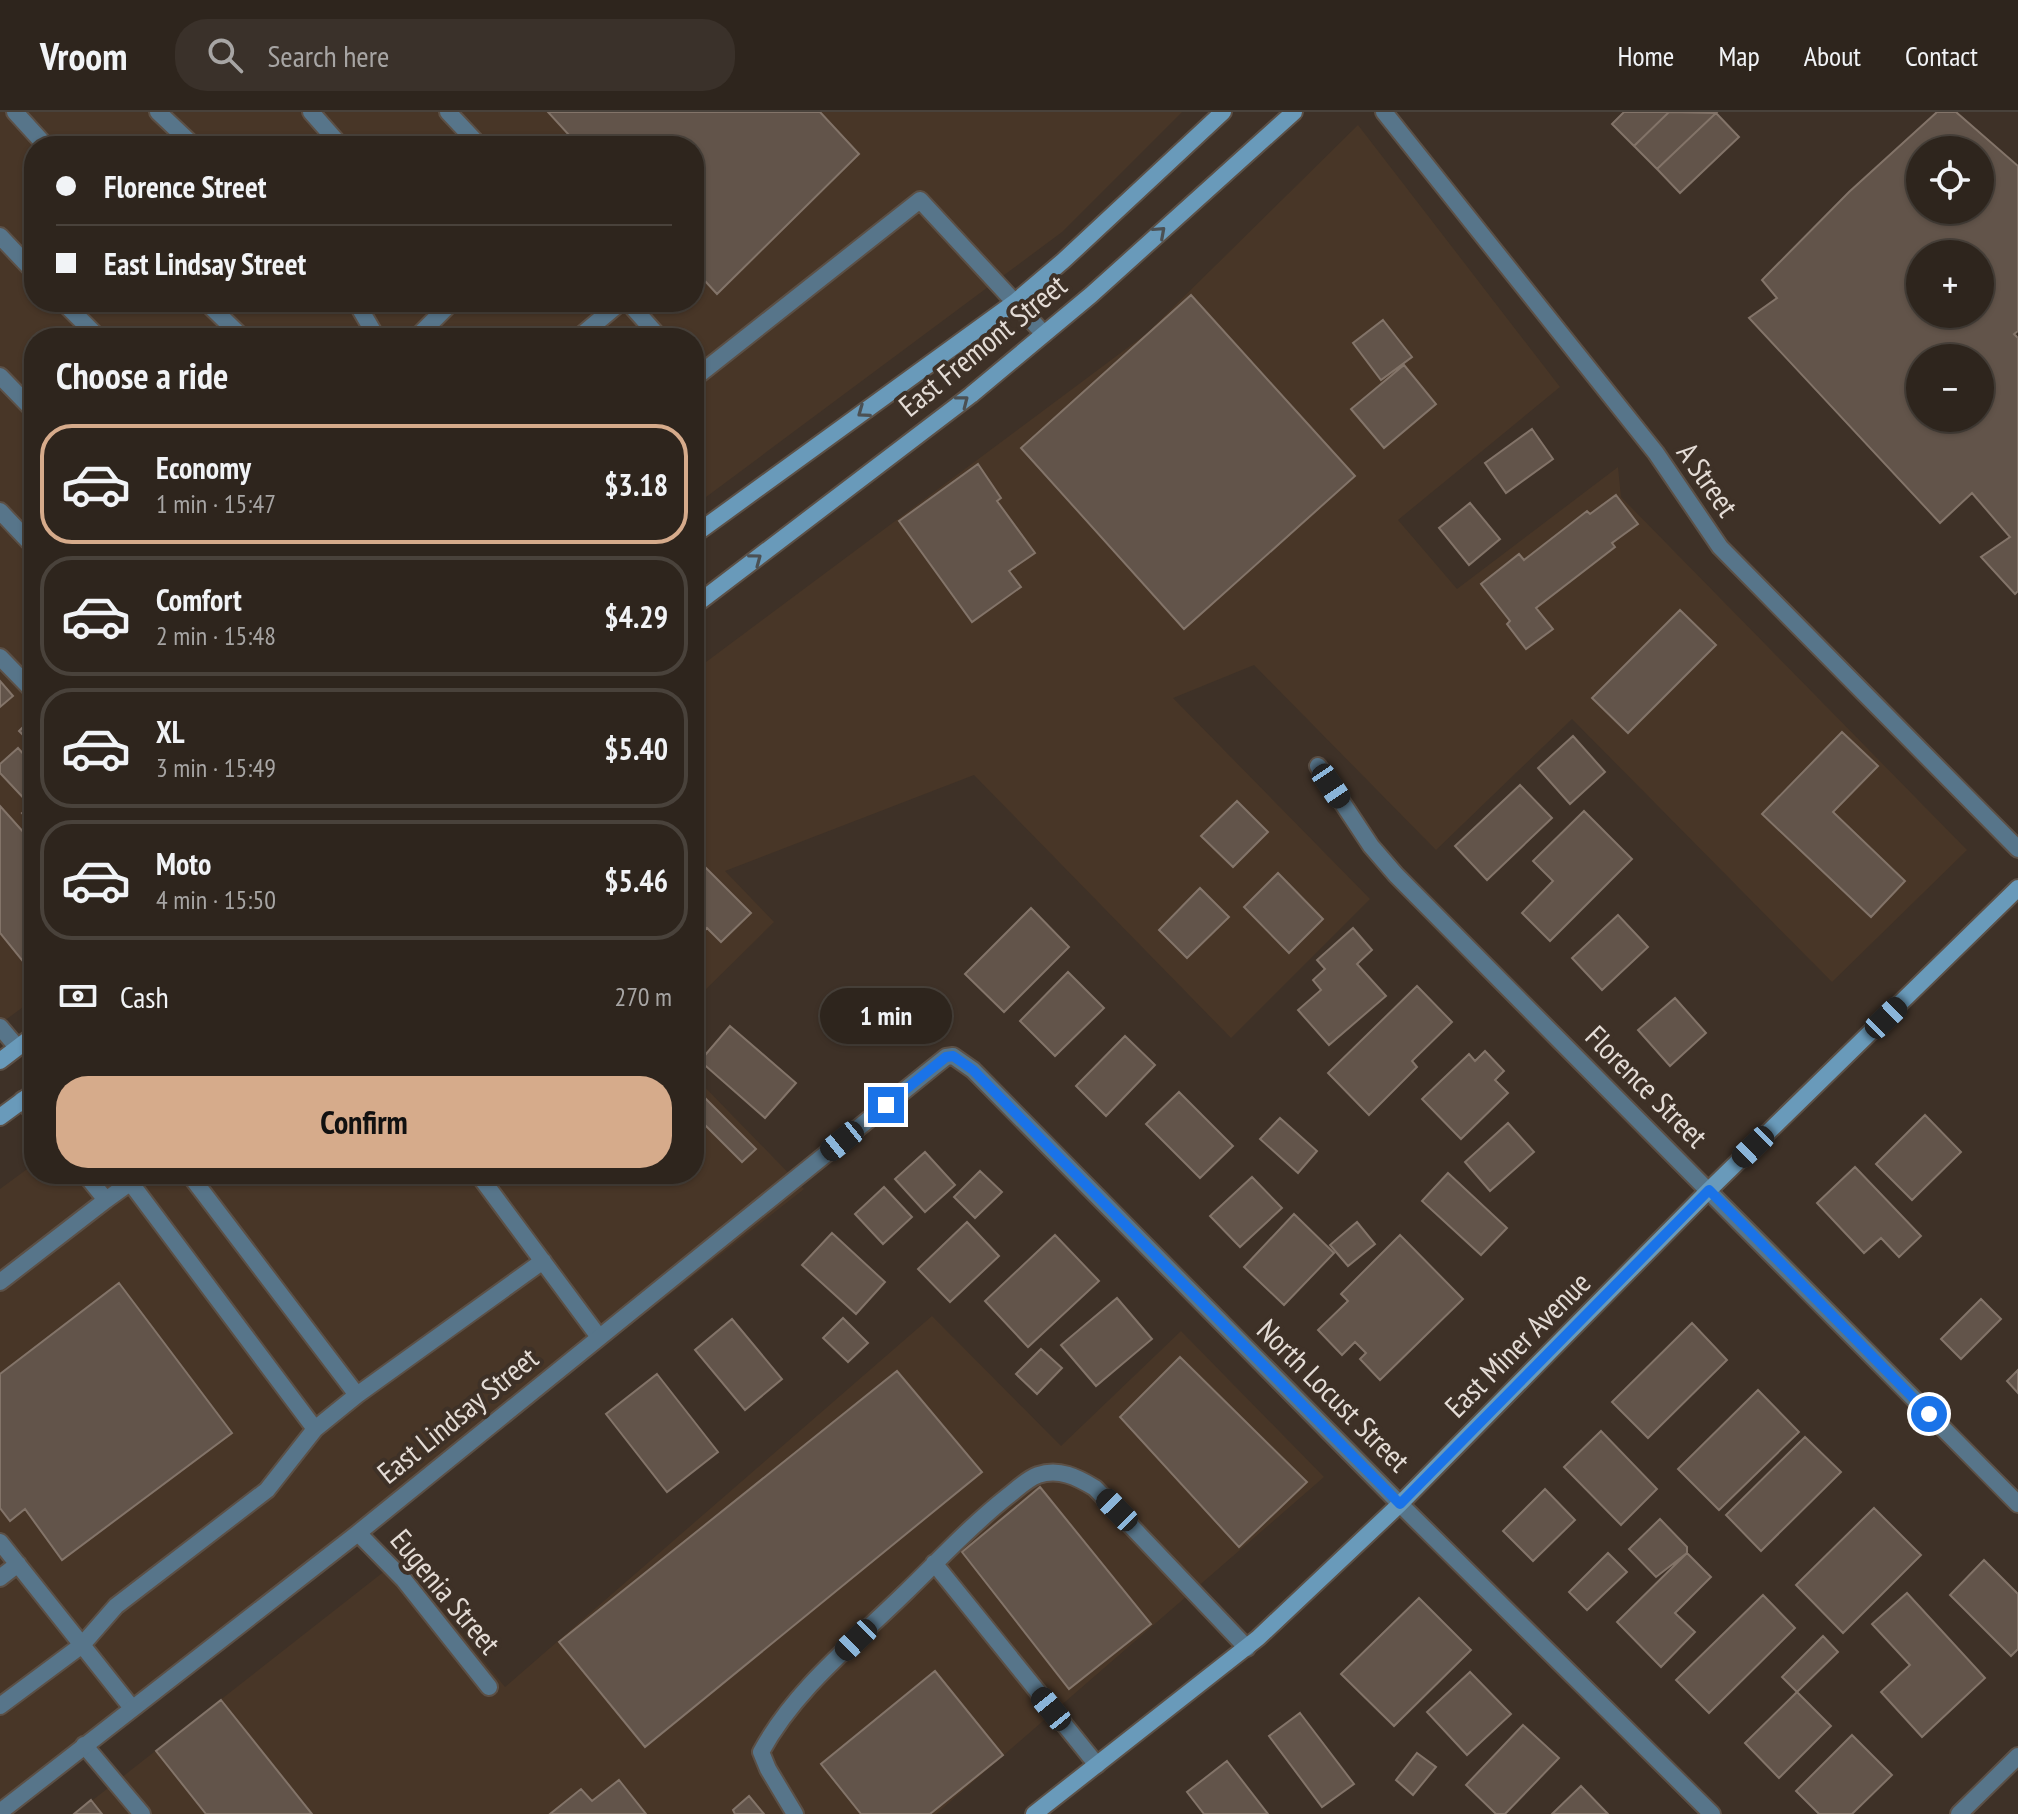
<!DOCTYPE html>
<html lang="en">
<head>
<meta charset="utf-8">
<style>
  :root { --surface:#2e251d; --page:#3a312a; --text:#f1f3f6; --muted:#a7a5a4; --line:#49423b; --accent:#d6ab8b }
  body { margin:0; font-family:"PT Sans Narrow",sans-serif; background:var(--page); color:var(--text); height:100vh; display:flex; flex-direction:column; font-size:30px; white-space:nowrap }
  * { box-sizing:border-box; margin:0 }
  p { font-size:26px; color:var(--muted) }
  .icon { flex:none; width:44px; height:44px; fill:none; stroke:currentColor; stroke-width:2; stroke-linecap:round; stroke-linejoin:round }
  .map { position:relative; flex:1; overflow:hidden }
  .sheet { position:absolute; left:24px; top:216px; width:680px; height:856px; display:flex; flex-direction:column; background:var(--surface); border-radius:32px; box-shadow:0 2px 6px #0004,0 0 0 2px var(--line) }
  .sheet>* { flex:none }
  .guide { position:absolute; left:24px; top:24px; width:680px; height:176px; border-radius:32px; box-shadow:0 2px 6px #0004,0 0 0 2px var(--line); display:grid; align-content:center; height:176px; padding:0 32px; background:var(--surface) }
  .controls { position:absolute; left:1906px; top:24px; display:grid; gap:16px }
  .controls a { display:grid; place-items:center; width:88px; height:88px; border-radius:50%; background:var(--surface); box-shadow:0 2px 6px #0004,0 0 0 2px var(--line); font-size:40px }
  .end { position:absolute; width:36px; height:36px; margin:-18px; border:10px solid #1a73e8; background:#fff; box-shadow:0 0 0 4px #fff }
  .from { border-radius:50% }
  .bubble { position:absolute; height:56px; border-radius:28px; background:var(--surface); box-shadow:0 2px 6px #0004,0 0 0 2px var(--line); font-size:26px; font-weight:700; line-height:56px; text-align:center }
  .car { position:absolute; width:24px; height:48px; margin:-24px -12px; border-radius:10px; box-shadow:0 0 6px 2px #0007; background:linear-gradient(#222 24%,#8ab4d8 0 40%,#222 0 76%,#8ab4d8 0 86%,#222 0) }
  .guide b { display:flex; align-items:center; gap:28px; height:76px; font-size:30px }
  .guide b+b { border-top:2px solid var(--line) }
  .guide i { width:20px; height:20px; background:var(--text) }
  ul { padding:0; list-style:none }
  li { display:flex; align-items:center; gap:24px; height:120px; margin:0 16px 12px; padding:0 16px; border:4px solid var(--line); border-radius:32px }
  li div { flex:1 }
  li b { display:block; font-size:30px }
  li em { font-style:normal; font-weight:700 }
  li.selected { border-color:var(--accent) }
  li>.icon { width:72px; height:72px; stroke-width:1.5 }
  h2 { padding:0 32px; font-size:36px; line-height:96px }
  .pay { display:flex; align-items:center; gap:20px; height:88px; padding:0 32px; font-size:30px }
  .pay p { margin-inline-start:auto }
  .cta { display:flex; gap:16px; margin-top:auto; padding:16px 32px }
  .cta a { flex:1; height:92px; border-radius:32px; background:var(--accent); color:#111; font-size:32px; font-weight:700; line-height:92px; text-align:center }
  header { display:flex; align-items:center; gap:48px; box-sizing:border-box; height:112px; padding:0 40px; background:var(--surface); border-bottom:2px solid var(--line) }
  header strong { font-size:38px }
  nav { display:flex; gap:44px; margin-inline-start:auto; font-size:28px }
  .search { width:560px; height:72px; background:var(--page); display:flex; align-items:center; gap:20px; box-sizing:border-box; padding:0 28px; border-radius:32px; color:var(--muted); font-size:30px }
  .map>svg:first-child { display:block }
  .built { fill:#483627; fill-rule:evenodd }
  .building { fill:#62544a; stroke:#837469; stroke-width:2; fill-rule:evenodd }
  .lines { fill:none; stroke-linecap:round; stroke-linejoin:round }
  .lane-casing { stroke:#5c5046; stroke-width:20 }
  .street-casing { stroke:#5c5046; stroke-width:20 }
  .secondary-casing { stroke:#5c5046; stroke-width:20 }
  .lane { stroke:#57758a; stroke-width:16 }
  .street { stroke:#57758a; stroke-width:16 }
  .secondary { stroke:#699aba; stroke-width:16 }
  .oneway { stroke:#4b5053 }
  .route { stroke:#1a73e8; stroke-width:10 }
  .labels { text-anchor:middle; stroke-width:8; stroke-linejoin:round; paint-order:stroke }
  .street-label { font-size:30px; fill:#e4dcd6; stroke:#3e3127 }
</style>
</head>
<body>
<header>
<strong>Vroom</strong>
<div class="search"><svg class="icon" aria-label="search" viewBox="0 0 24 24"><circle cx="10" cy="10" r="6"/><path d="M15 15l6 6"/></svg>Search here</div>
<nav><a>Home</a><a>Map</a><a>About</a><a>Contact</a></nav>
</header>
<div class="map">
<svg width="2018" height="1702" viewBox="0 0 2018 1702">
  <rect width="100%" height="100%" fill="#3e3127"/>
  <path class="built" d="M0,0H1182L1062,120L694,394V226H34V887L0,912ZM34,34H694V190H34Z
    M1358,13L1560,275L1398,408L1457,477L1618,355L1621,385L1967,738L1832,870L1572,607L1436,738L1254,553L1173,586L1370,787L1231,926L974,663L725,759L774,810L694,889V559L1146,222Z
    M694,964L804,1077L8,1702H0V1077L34,1052V1062H694Z
    M932,1204L1061,1334L1181,1219L1324,1365L936,1702H75L400,1447L505,1575Z"/>
  <path class="building" d="M548,0H820L859,42L717,182L694,157V34H579Z
    M1624,0H1669L1634,34L1612,12Z
    M1669,0L1716,1L1657,57L1634,34Z
    M1937,0H1956L2018,54V219L2014,222L2018,226V479L2015,482L1981,445L2010,425L1972,381L1940,411L1749,206L1777,186L1762,168L1849,80ZM1920,38H1980V98H1920ZM1920,142H1980V202H1920ZM1920,246H1980V306H1920Z
    M1716,1L1739,25L1680,81L1657,57Z
    M1191,183L1355,364L1184,517L1021,336Z
    M1383,208L1412,245L1381,268L1353,231Z
    M1404,253L1436,292L1384,336L1351,297Z
    M1532,317L1553,347L1506,381L1485,351Z
    M978,352L1001,386L997,389L1035,441L1009,459L1021,475L972,510L899,409Z
    M1616,383L1638,412L1612,431L1615,435L1536,496L1553,517L1526,537L1507,512L1510,509L1481,472L1519,442L1524,448L1587,399L1590,402Z
    M1470,391L1500,427L1469,453L1439,416Z
    M1680,498L1716,533L1628,621L1592,586Z
    M0,569L13,584L0,595Z
    M30,608L34,613V634L19,619Z
    M1842,620L1878,654L1833,700L1905,769L1871,805L1762,702Z
    M1573,624L1605,660L1570,692L1538,656Z
    M18,636L34,654V714L22,701L31,694L0,661V652Z
    M1520,673L1552,706L1487,768L1455,734Z
    M1237,689L1268,720L1233,755L1201,724Z
    M0,694L34,732V863L0,821Z
    M1584,699L1632,747L1550,829L1522,801L1553,769L1533,749Z
    M694,744L751,801L721,830L707,816L694,830Z
    M1278,761L1323,807L1289,841L1244,795Z
    M1200,776L1229,805L1187,846L1159,818Z
    M1031,796L1069,835L1004,900L965,862Z
    M1618,803L1648,835L1602,878L1572,846Z
    M1353,816L1372,838L1357,852L1386,884L1329,933L1298,898L1321,878L1313,868L1325,857L1317,848Z
    M1068,860L1104,896L1055,944L1020,909Z
    M1417,874L1452,910L1412,949L1417,955L1369,1003L1328,961Z
    M1675,886L1706,921L1670,954L1638,918Z
    M730,914L796,971L765,1006L700,949Z
    M1125,924L1155,953L1106,1004L1076,974Z
    M1485,939L1504,959L1495,968L1508,981L1461,1027L1422,987L1469,942L1475,949Z
    M694,975L756,1037L742,1050L694,1002Z
    M1179,980L1233,1034L1200,1066L1146,1012Z
    M1925,1003L1961,1040L1912,1088L1876,1052Z
    M1280,1006L1317,1039L1298,1061L1260,1027Z
    M1508,1011L1534,1040L1490,1079L1465,1050Z
    M925,1040L955,1073L925,1100L895,1067Z
    M1855,1055L1921,1124L1899,1145L1881,1126L1864,1141L1817,1091Z
    M980,1059L1002,1080L975,1106L954,1085Z
    M1448,1061L1507,1116L1481,1143L1422,1089Z
    M1252,1065L1282,1096L1240,1135L1210,1104Z
    M884,1075L912,1105L883,1132L855,1102Z
    M1294,1102L1334,1141L1284,1193L1244,1155Z
    M967,1110L999,1144L950,1190L918,1157Z
    M1357,1110L1375,1132L1348,1154L1330,1133Z
    M832,1121L885,1170L856,1202L802,1153Z
    M1055,1123L1099,1169L1028,1235L985,1189Z
    M1400,1123L1463,1187L1380,1268L1360,1247L1366,1241L1355,1230L1342,1243L1318,1218L1348,1189L1341,1182Z
    M119,1171L232,1321L62,1448L25,1397L10,1409L0,1396V1262Z
    M1117,1186L1152,1227L1096,1274L1061,1233Z
    M1981,1187L2001,1207L1961,1247L1941,1227Z
    M843,1206L868,1231L848,1250L823,1226Z
    M732,1207L782,1267L745,1298L695,1238Z
    M1692,1211L1727,1248L1648,1326L1612,1290Z
    M1041,1237L1062,1256L1037,1282L1016,1262Z
    M1180,1245L1307,1370L1239,1435L1120,1305Z
    M2018,1258V1281L2007,1269Z
    M897,1259L982,1360L645,1635L559,1530Z
    M657,1262L718,1340L667,1380L606,1302Z
    M1758,1278L1799,1320L1719,1398L1678,1357Z
    M1601,1319L1657,1377L1621,1413L1564,1355Z
    M1805,1325L1841,1360L1761,1439L1726,1403Z
    M1040,1375L1151,1512L1069,1577L962,1440Z
    M1545,1377L1575,1408L1533,1449L1503,1419Z
    M1874,1396L1921,1443L1843,1521L1796,1473Z
    M1660,1407L1687,1435V1441L1656,1465L1629,1437Z
    M1608,1441L1627,1460L1587,1498L1569,1480Z
    M1687,1441L1711,1465L1675,1501L1695,1520L1661,1555L1617,1510Z
    M1984,1448L2018,1482V1537L2011,1544L1950,1483Z
    M1907,1481L1985,1566L1922,1625L1881,1580L1910,1553L1872,1512Z
    M1763,1483L1795,1516L1709,1601L1676,1568Z
    M1419,1486L1471,1538L1394,1614L1341,1562Z
    M1823,1524L1838,1540L1797,1580L1782,1565Z
    M935,1559L1003,1643L930,1702H861L821,1652Z
    M1470,1560L1511,1602L1467,1643L1427,1600Z
    M1797,1580L1831,1614L1779,1666L1745,1631Z
    M221,1588L312,1702H206L156,1639Z
    M1300,1601L1354,1672L1322,1695L1269,1624Z
    M1523,1613L1559,1646L1505,1702H1496L1466,1673Z
    M1852,1623L1892,1663L1852,1702H1819L1796,1679Z
    M1417,1641L1436,1655L1413,1683L1396,1668Z
    M1227,1649L1268,1702H1204L1187,1680Z
    M619,1668L646,1702H550L581,1677L592,1689Z
    M1581,1674L1608,1702H1552Z
    M749,1684L764,1702H735L733,1698Z
    M91,1688L102,1702H74Z"/>
  <g class="lines">
    <defs>
      <path id="lane" d="M15,0L46,34
        M158,0L194,34
        M311,0L341,34
        M448,0L480,34
        M0,124L34,160
        M63,190L99,226
        M206,190L243,226
        M356,190L377,226
        M628,190L660,226
        M416,226L452,190
        M578,226L621,190
        M0,264L34,299
        M694,264L696,265L920,88L1044,222
        M0,399L34,435
        M0,545L34,580
        M0,915L17,935
        M22,988L34,1002
        M85,1062L106,1088L142,1062
        M189,1062L357,1283
        M478,1062L599,1225
        M130,1070L315,1317
        M0,1170L106,1088
        M0,1430L82,1533L116,1494L267,1378L315,1317L357,1283L543,1149
        M934,1451L1097,1653
        M0,1466L18,1452
        M0,1594L82,1533L132,1596
        M84,1633L142,1702
        M795,1702L768,1657L761,1640C795,1577 854,1531 905,1481C939,1448 970,1414 1008,1384C1017,1377 1027,1367 1038,1363C1059,1356 1077,1365 1095,1376L1247,1536"/>
      <path id="street" d="M1384,0L1656,341L1720,435L2018,737
        M1318,654L1371,734L1396,763L2018,1392
        M358,1421L404,1468L489,1575
        M0,1700L358,1421L931,957L946,945L953,944L973,958L1400,1392L1712,1702
        M1959,1702L2018,1644"/>
      <path id="secondary" d="M694,423L1015,190L1063,149L1223,0
        M694,494L971,283L1091,183L1294,0
        M0,949L34,923
        M0,1005L34,980
        M1034,1702L1258,1526L1400,1392L1709,1078L2018,776"/>
    </defs>
    <use href="#lane" class="lane-casing"/>
    <use href="#street" class="street-casing"/>
    <use href="#secondary" class="secondary-casing"/>
    <use href="#lane" class="lane"/>
    <use href="#street" class="street"/>
    <use href="#secondary" class="secondary"/>
  </g>
  <defs><path id="oneway-chevron" d="M-2-3.5L2.5 0L-2 3.5" fill="none" stroke-width="1.6" stroke-linecap="round" stroke-linejoin="round" transform="scale(2)"/></defs>
  <g class="oneway">
    <use href="#oneway-chevron" transform="translate(1160 120) rotate(-42)"/>
    <use href="#oneway-chevron" transform="translate(963 289) rotate(-38)"/>
    <use href="#oneway-chevron" transform="translate(863 300) rotate(144)"/>
    <use href="#oneway-chevron" transform="translate(756 447) rotate(-37)"/>
  </g>
  <g class="lines">
    <path class="route" d="M886,993L946,945L953,944L973,958L1400,1392L1709,1078L1929,1302"/>
  </g>
  <g class="labels">
    <g class="street-label">
      <text transform="translate(983 234) rotate(-39)" y="10">East Fremont Street</text>
      <text transform="translate(1707 368) rotate(55)" y="10">A Street</text>
      <text transform="translate(1646 975) rotate(45)" y="10">Florence Street</text>
      <text transform="translate(1518 1233) rotate(-45)" y="10">East Miner Avenue</text>
      <text transform="translate(1333 1284) rotate(45)" y="10">North Locust Street</text>
      <text transform="translate(458 1304) rotate(-39)" y="10">East Lindsay Street</text>
      <text transform="translate(445 1480) rotate(50)" y="10">Eugenia Street</text>
    </g>
  </g>
</svg>
<div class="controls">
<a><svg class="icon" aria-label="locate" viewBox="0 0 24 24"><circle cx="12" cy="12" r="6"/><path d="M12 2v4M12 18v4M2 12h4M18 12h4"/></svg></a>
<a>+</a>
<a>−</a>
</div>
<i class="end from" style="left:1929px;top:1302px"></i>
<i class="end" style="left:886px;top:993px"></i>
<div class="bubble" style="left:820px;top:876px;width:132px">1 min</div>
<i class="car" style="left:1331px;top:674px;rotate:146deg"></i>
<i class="car" style="left:1886px;top:906px;rotate:46deg"></i>
<i class="car" style="left:842px;top:1029px;rotate:231deg"></i>
<i class="car" style="left:1753px;top:1035px;rotate:226deg"></i>
<i class="car" style="left:1117px;top:1398px;rotate:316deg"></i>
<i class="car" style="left:856px;top:1528px;rotate:226deg"></i>
<i class="car" style="left:1051px;top:1597px;rotate:321deg"></i>
<div class="guide">
<b><i class="from"></i>Florence Street</b>
<b><i></i>East Lindsay Street</b>
</div>
<section class="sheet">
<h2>Choose a ride</h2>
<ul>
<li class="selected"><svg class="icon" aria-label="car" viewBox="0 0 24 24"><path d="M5 17H2v-5l4-1 3-4h7l3 4 3 1v5h-3M9 17h6M6 11h13"/><circle cx="7" cy="17" r="2"/><circle cx="17" cy="17" r="2"/></svg><div><b>Economy</b><p>1 min · 15:47</p></div><em>$3.18</em></li>
<li><svg class="icon" aria-label="car" viewBox="0 0 24 24"><path d="M5 17H2v-5l4-1 3-4h7l3 4 3 1v5h-3M9 17h6M6 11h13"/><circle cx="7" cy="17" r="2"/><circle cx="17" cy="17" r="2"/></svg><div><b>Comfort</b><p>2 min · 15:48</p></div><em>$4.29</em></li>
<li><svg class="icon" aria-label="car" viewBox="0 0 24 24"><path d="M5 17H2v-5l4-1 3-4h7l3 4 3 1v5h-3M9 17h6M6 11h13"/><circle cx="7" cy="17" r="2"/><circle cx="17" cy="17" r="2"/></svg><div><b>XL</b><p>3 min · 15:49</p></div><em>$5.40</em></li>
<li><svg class="icon" aria-label="car" viewBox="0 0 24 24"><path d="M5 17H2v-5l4-1 3-4h7l3 4 3 1v5h-3M9 17h6M6 11h13"/><circle cx="7" cy="17" r="2"/><circle cx="17" cy="17" r="2"/></svg><div><b>Moto</b><p>4 min · 15:50</p></div><em>$5.46</em></li>
</ul>
<div class="pay"><svg class="icon" aria-label="cash" viewBox="0 0 24 24"><path d="M3 7h18v10H3z"/><circle cx="12" cy="12" r="2"/></svg>Cash<p>270 m</p></div>
<div class="cta"><a>Confirm</a></div>
</section>
</div>
</body>
</html>
